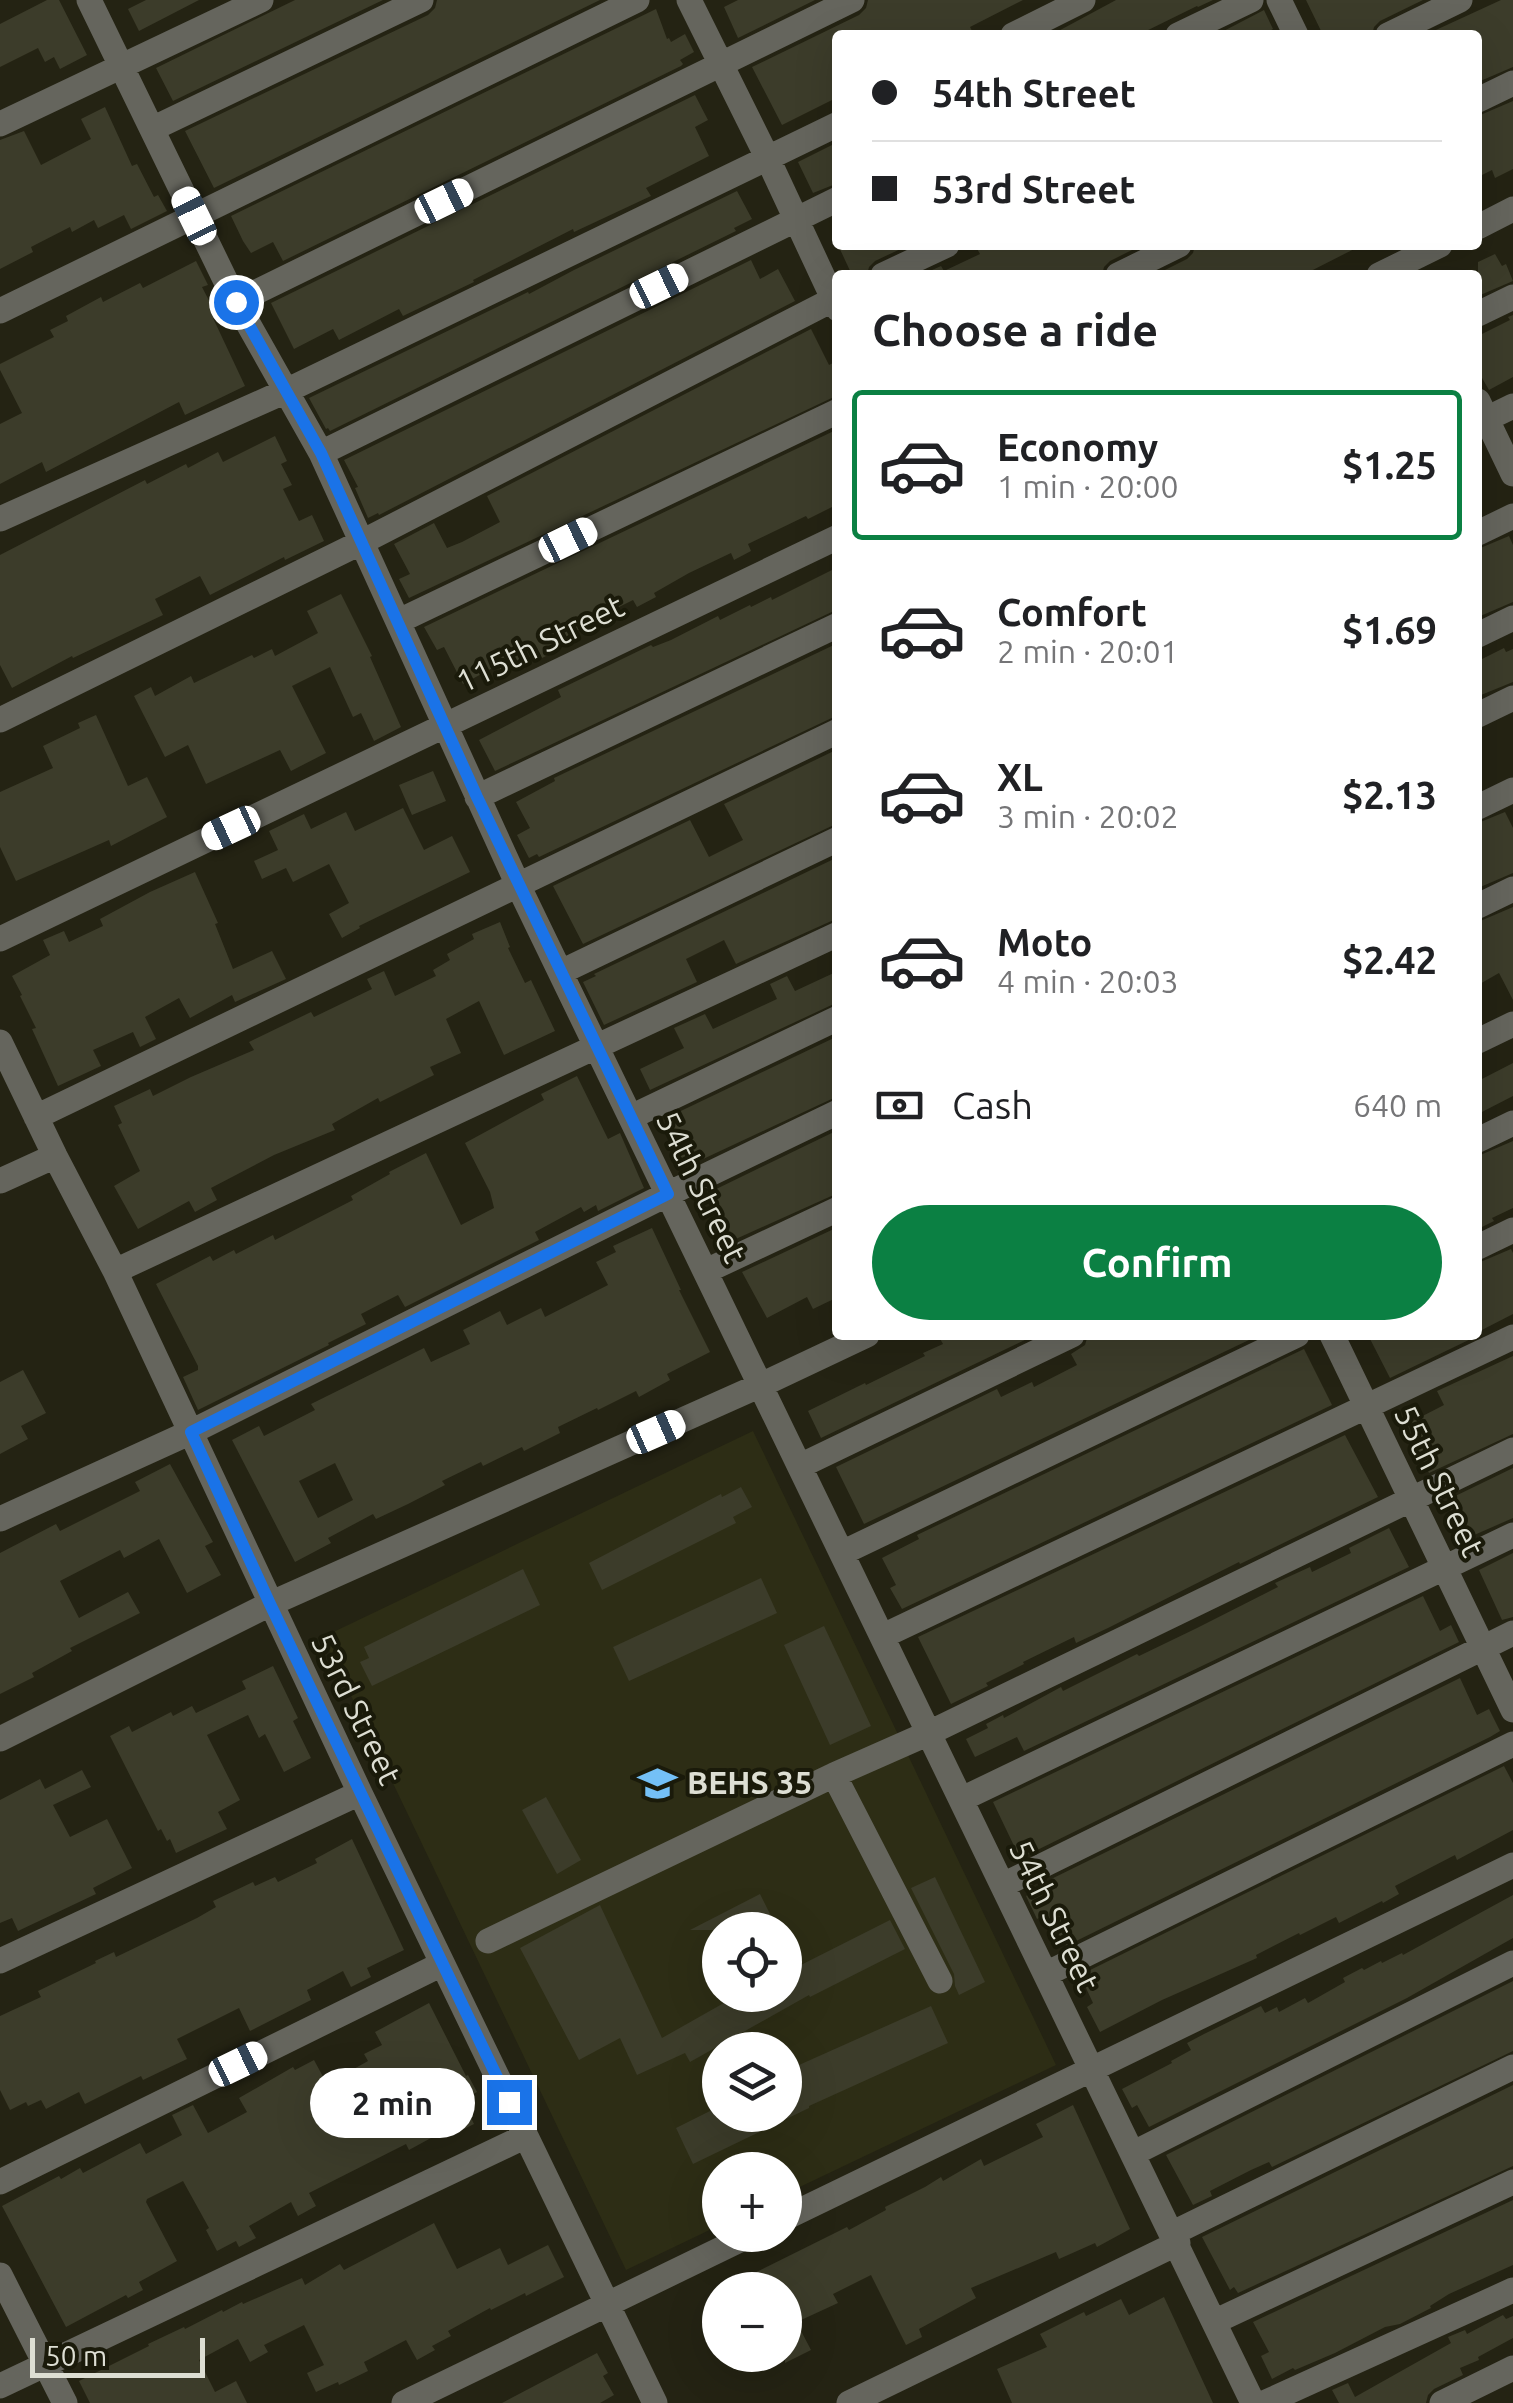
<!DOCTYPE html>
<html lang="en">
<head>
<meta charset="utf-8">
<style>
  :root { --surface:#fff; --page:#f6f6f6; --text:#202124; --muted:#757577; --line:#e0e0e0; --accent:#0b8043 }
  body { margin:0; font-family:Ubuntu,sans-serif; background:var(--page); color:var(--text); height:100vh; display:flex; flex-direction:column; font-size:38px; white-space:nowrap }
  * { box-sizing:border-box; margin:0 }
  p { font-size:32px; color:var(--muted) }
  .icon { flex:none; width:55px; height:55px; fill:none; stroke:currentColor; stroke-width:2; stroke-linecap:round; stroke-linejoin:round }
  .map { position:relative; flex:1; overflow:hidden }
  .details { position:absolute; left:832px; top:270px; width:650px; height:1070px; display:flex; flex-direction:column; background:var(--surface); border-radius:10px; box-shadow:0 10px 40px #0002 }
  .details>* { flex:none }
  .top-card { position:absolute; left:832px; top:30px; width:650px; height:220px; border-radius:10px; box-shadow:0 10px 40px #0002; display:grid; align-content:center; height:220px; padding:0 40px; background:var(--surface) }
  .tools { position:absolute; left:702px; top:1912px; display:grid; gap:20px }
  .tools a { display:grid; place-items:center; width:100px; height:100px; border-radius:50%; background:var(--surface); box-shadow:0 10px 40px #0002; font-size:50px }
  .scale { position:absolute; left:30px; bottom:25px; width:175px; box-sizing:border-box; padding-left:10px; border:5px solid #ddded3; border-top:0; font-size:28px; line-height:35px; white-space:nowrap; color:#ddded3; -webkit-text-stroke:8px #1a1a0a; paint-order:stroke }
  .end { position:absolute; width:45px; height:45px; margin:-22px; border:12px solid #1a73e8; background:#fff; box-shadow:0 0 0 5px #fff }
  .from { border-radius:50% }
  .bubble { position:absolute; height:70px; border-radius:35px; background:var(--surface); box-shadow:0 10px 40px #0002; font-size:32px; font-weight:700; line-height:70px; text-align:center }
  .car { position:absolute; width:30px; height:60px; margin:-30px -15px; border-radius:12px; box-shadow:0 0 8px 2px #0007; background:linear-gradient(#fff 24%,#345 0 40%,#fff 0 76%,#345 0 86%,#fff 0) }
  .top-card b { display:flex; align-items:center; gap:35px; height:95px; font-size:38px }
  .top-card b+b { border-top:2px solid var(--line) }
  .top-card i { width:25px; height:25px; background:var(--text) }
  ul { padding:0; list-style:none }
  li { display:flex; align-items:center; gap:30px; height:150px; margin:0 20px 15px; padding:0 20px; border:5px solid transparent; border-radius:10px }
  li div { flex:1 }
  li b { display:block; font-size:38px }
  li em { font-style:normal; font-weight:700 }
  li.active { border-color:var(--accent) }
  li>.icon { width:90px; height:90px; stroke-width:1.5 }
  h2 { padding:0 40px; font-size:45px; line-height:120px }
  .pay { display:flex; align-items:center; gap:25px; height:110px; padding:0 40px; font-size:38px }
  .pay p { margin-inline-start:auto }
  .cta { display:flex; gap:20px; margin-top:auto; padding:20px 40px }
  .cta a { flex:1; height:115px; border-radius:60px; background:var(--accent); color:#fff; font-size:40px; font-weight:700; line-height:115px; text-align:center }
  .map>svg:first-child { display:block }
  .built { fill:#2d2d15; fill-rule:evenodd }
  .building { fill:#3c3c2a; fill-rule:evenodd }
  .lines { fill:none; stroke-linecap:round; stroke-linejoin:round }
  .minor { stroke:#65655d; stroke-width:25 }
  .route { stroke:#1a73e8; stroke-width:12 }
  .labels { text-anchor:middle; stroke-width:8; stroke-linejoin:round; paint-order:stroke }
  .street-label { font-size:32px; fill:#ddded3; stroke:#1a1a0a }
  .poi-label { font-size:32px; font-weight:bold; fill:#ddded3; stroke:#1a1a0a; text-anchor:start }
</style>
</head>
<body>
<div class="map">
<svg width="1513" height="2403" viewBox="0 0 1513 2403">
  <rect width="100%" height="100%" fill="#242313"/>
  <path class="built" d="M753,1431L1056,2065L785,2194V2170H720V2225L626,2270L323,1637ZM720,1930H785V1995H720ZM720,2050H785V2115H720Z"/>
  <path class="building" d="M47,0H59L87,55L60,69L54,57L45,62L38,48L0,67V24Z
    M146,0H199L139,31L128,9Z
    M295,0H383L173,101L156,68Z
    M437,0H600L214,188L185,131L428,15L435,8Z
    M738,0H815L738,38L724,7Z
    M868,0H1023L970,27L974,35H838V97L782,125L752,67L859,15L866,8Z
    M1116,0H1213L1198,7L1197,6L1138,35H1051Z
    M1306,0H1423L1380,21L1374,27L1372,35H1323Z
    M1501,0H1513V67L1478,82V35H1425Z
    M656,9L667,39L669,38L671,42L685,34L694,52L680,60L683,64L681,66L283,261L273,242L251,253L243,241L231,216Z
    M1264,10L1273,29L1262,35H1216Z
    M695,95L708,120L695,127L709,156L646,188L651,196L574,232L573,229L473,280L474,282L403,316L399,309L339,340L333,329L294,349L271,303Z
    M1513,101V169L1495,178L1492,170L1478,177V116Z
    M105,107L132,166L137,164L154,197L158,195L167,211L131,229L124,215L98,228L94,220L72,232L70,227L31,247L33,252L0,269V140L24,131L41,165L91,139L81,119Z
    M838,142V183L813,193L798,162Z
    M737,191L752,219L734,228L736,231L330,431L328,428L326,429L309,398L528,292L529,294L574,270Z
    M838,245H909L875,261L869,267L867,275H852Z
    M975,245H1142L1110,261L1104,267L1102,275H921L941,266L944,271L980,254Z
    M1195,245H1362L1303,275H1155L1187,259L1193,253Z
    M1495,254L1502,266L1506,264L1513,281L1478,296V262Z
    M751,260L760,279L778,269L795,301L379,515L378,513L368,518L355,488L358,487L344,460Z
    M196,261L208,285L202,287L217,316L213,318L245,386L185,415L179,402L46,472L42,462L0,484V424L22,413L0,370V364L54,337L50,330L68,321L66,316L101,297L103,302L140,283L143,288Z
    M1513,315V377L1489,390L1478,371V336L1510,320L1508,317Z
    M811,329L829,365L833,363L838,373V395L409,598L399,579L410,574L394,544L434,523L447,548L462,542L500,522L487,496Z
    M838,429V504L808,519L806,516L748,544L751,551L734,560L731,553L689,573L654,593L656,597L637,607L633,600L591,621L592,623L554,643L558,650L542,658L539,652L502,672L498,665L463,684L444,647L437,650L424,627Z
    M275,436L287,461L281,464L292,485L283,489L299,521L312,515L324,541L285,560L284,557L210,595L200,576L155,599L163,615L73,658L72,656L12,688L0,665V555L145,480L147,484L186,464L188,468L218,452L223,462Z
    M1509,536L1513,545V602L1478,617V549Z
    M838,567V609L495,771L479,740L561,697L558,690L651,645L653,647L671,640L718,616L720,620L750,605L751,607L771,597L772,600Z
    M341,594L372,656L370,657L401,727L374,741L361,713L353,717L330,667L292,686L326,753L291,771L280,750L206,784L188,745L165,757L134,696L151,687L155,696L191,676L194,683L252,655L254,658L272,649L275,656L318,633L307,611Z
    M838,643V715L539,857L537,854L529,858L517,835L530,828L516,802L555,781L554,778Z
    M1504,648L1506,652L1513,649V682L1481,695L1478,688V661Z
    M96,715L128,786L147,777L167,817L111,846L109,840L16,881L0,847V792L53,768L43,746L80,728L78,723Z
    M838,749V823L583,944L553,886L690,820L709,857L743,840L724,804Z
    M433,771L446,801L412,815L399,785Z
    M403,808L424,850L452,836L470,872L359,926L360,928L342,938L329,914L349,903L329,864L293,882L286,868L262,879L254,861L278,850L269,831L304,814L311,829L346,812L355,831Z
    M1505,812L1513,828V873L1478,888V823Z
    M838,857V918L736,964L724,940L686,959L697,982L604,1025L583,982L596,976L594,974Z
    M195,872L218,923L215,924L233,969L272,951L286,979L235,1002L232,995L190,1018L179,998L145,1017L156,1039L140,1047L133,1032L93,1050L101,1066L58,1086L32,1029L36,1028L20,996L22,995L12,976L50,955L43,940L64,931L69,942L103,926L100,919L150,892Z
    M1513,907V1000L1499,973L1478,985V922Z
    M500,922L510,947L508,948L525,983L531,980L555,1031L504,1055L479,1001L446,1019L461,1053L430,1067L434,1075L380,1102L378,1098L332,1124L335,1130L274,1155L211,1188L217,1200L195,1212L189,1201L138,1229L114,1186L140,1171L118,1125L122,1123L114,1106L150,1089L153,1096L191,1077L254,1050L249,1042L311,1012L314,1017L372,989L367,979L384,971L395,996L436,976L433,970L450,960L447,954L474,939L472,934Z
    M838,971V1002L650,1090L640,1069L684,1048L674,1028L705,1014L713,1029L777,999L770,984L787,976L795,991Z
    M838,1036V1096L686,1167L664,1119Z
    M1513,1063V1096L1478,1114V1081Z
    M577,1076L608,1139L620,1133L644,1188L598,1211L596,1205L584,1212L581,1207L535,1232L539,1240L405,1307L398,1295L361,1314L366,1324L328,1343L329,1345L198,1410L183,1377L198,1370V1366L156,1284L210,1256L213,1261L234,1250L236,1254L273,1235L275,1240L353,1200L351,1196L390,1174L389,1172L426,1153L461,1225L494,1208L490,1192L465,1143L544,1100L541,1094Z
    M838,1130V1193L727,1243L722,1232L726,1229L708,1193Z
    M1513,1141V1208L1492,1218L1494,1221L1478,1229V1156Z
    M838,1227V1297L813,1309L807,1297L767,1318L742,1272Z
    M652,1228L681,1290H679L710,1352L667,1374L670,1380L639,1397L636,1391L598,1410L597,1408L558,1427L560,1433L524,1451L522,1447L483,1466L481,1462L442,1481L445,1485L408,1504L376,1519L373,1514L328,1538L331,1543L295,1562L232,1440L259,1426L264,1436L315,1410L311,1404L424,1348L431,1362L470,1344L463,1330L500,1311L507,1325L541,1308L545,1317L608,1285L596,1262L616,1252L613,1246ZM335,1463L353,1500L318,1518L299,1481Z
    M1511,1249L1513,1253V1314L1478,1332V1263Z
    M938,1335H1035L821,1438L808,1411L865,1383L866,1385L925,1356L923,1353L943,1344Z
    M1088,1335H1247L1249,1340L864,1524L836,1467L997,1389L1001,1397L1032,1382L1034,1387L1077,1365L1071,1354L1085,1345Z
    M1368,1335H1479L1390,1378Z
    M1304,1349L1332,1405L902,1609L890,1588L896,1585L882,1558L919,1539L917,1535Z
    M1513,1356V1434L1429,1473L1416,1446L1419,1445L1407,1424L1444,1405L1437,1391Z
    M23,1370L46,1413L21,1426L28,1439L0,1454V1382Z
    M1345,1435L1378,1497L1240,1564L1239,1562L1108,1628L1076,1643L1074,1637L1023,1662L1024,1664L986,1683L988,1686L951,1704L918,1637Z
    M170,1464L213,1542L205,1546L221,1575L187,1593L159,1539L124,1558L120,1550L60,1581L79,1618L128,1592L140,1613L70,1648L72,1651L32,1673L34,1677L0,1694V1553L56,1524L60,1531L140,1491L135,1482Z
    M1513,1468V1518L1456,1543L1449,1527L1458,1523L1445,1501Z
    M741,1487L752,1507L733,1517L736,1523L602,1590L589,1563L721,1494L722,1497Z
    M1389,1528L1409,1567L1024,1751L1017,1737L975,1757L966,1739L988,1728L986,1724L1003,1715L1004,1718L1061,1687L1063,1691L1137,1654L1139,1656L1197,1628L1278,1587L1275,1583L1310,1567L1312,1572L1351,1553L1349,1548Z
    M1513,1553V1617L1502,1620L1479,1570Z
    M523,1569L540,1605L372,1686L360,1662L369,1658L364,1647Z
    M761,1578L777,1613L629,1681L613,1647Z
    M1423,1596L1440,1631L1451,1625L1459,1642L1021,1858L1017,1852L993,1802Z
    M824,1626L871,1726L830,1745L784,1645Z
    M273,1666L298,1718L293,1721L311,1758L284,1772L265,1734L259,1738L248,1715L207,1735L240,1800L218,1812L227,1829L176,1853L170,1839L167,1841L161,1829L158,1831L110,1736L129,1726L132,1732L171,1712L173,1716L192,1706L196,1713L246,1689L242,1681Z
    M1460,1678L1477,1715L1489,1709L1500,1731L1490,1737L1066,1946L1047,1914L1037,1919L1026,1896L1037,1890L1035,1887Z
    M1504,1766L1513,1783V1830L1457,1860L1455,1855L1395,1886L1399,1894L1383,1903L1382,1901L1339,1923L1336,1917L1300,1935L1299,1933L1256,1955L1257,1958L1162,2000L1100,2032L1087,2007L1093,2003L1080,1975Z
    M82,1770L91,1787L53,1805L70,1837L107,1819L132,1868L93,1888L96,1894L18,1931L12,1918L0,1923V1800L40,1779L45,1789Z
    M546,1797L581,1860L557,1874L522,1810Z
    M352,1839L404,1950L367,1968L371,1977L351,1987L343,1971L307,1990L311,2000L250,2031L239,2008L177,2039L187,2059L143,2080L141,2076L85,2104L79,2092L46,2109L41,2100L28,2106L26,2102L10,2110L0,2090V2016L41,1997L38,1991L96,1963L95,1961L114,1952L116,1957L197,1918L216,1907L213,1901L253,1882L255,1886L275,1877L278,1882L317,1863L315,1859Z
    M935,1877L985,1982L959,1995L955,1986L954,1974L911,1888Z
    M760,1894L778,1930H690Z
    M1513,1895V1938L1407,1998L1149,2127L1137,2105L1132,2108L1122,2089L1172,2063L1171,2061L1191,2050L1187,2043L1204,2034L1261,2006L1265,2013L1277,2007L1279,2012L1305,1998L1308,2003L1345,1982L1343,1978L1362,1968L1364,1970L1381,1961L1382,1963L1402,1953L1403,1955Z
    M600,1905L662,2038L738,1995H785V1973L890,1920L905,1949L810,1997L809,1995L690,2062L685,2053L637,2075L620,2038L579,2060L520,1948Z
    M1513,1981V2051L1272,2167L1269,2162L1251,2170L1210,2191L1212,2196L1193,2205L1166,2155Z
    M429,2003L466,2076L468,2075L477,2092L462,2100L474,2124L454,2134L451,2127L409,2150L406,2144L309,2193L316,2206L298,2216L291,2202L249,2226L256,2238L239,2247L236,2241L217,2251L206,2230L209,2228L183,2181L147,2199L146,2202L177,2261L139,2282L143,2290L128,2298L126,2295L66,2327L2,2206L59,2176L61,2179L80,2168L83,2173L140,2143L146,2154L182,2135L172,2115L193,2105L208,2133L247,2112L239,2098L293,2067L295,2070L314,2060L327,2084L368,2061L364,2054L382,2045L375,2032Z
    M931,2006L948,2043L809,2106V2108L693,2164L676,2128L720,2106V2115H785V2075L800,2068L799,2065Z
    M1513,2085V2166L1238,2293L1234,2287L1230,2290L1202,2237Z
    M1073,2105L1130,2229L1097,2247L1095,2243L1059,2259L1056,2252L971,2288L976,2298L919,2329L922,2337L906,2345L871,2275L833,2294L838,2303L799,2321L785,2290H720L847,2227L849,2230L886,2210L885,2207L925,2187L941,2177L943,2181L981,2159L984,2166L1043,2137L1036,2124Z
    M1513,2200V2265L1449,2294L1430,2306L1431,2308L1400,2324L1385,2327L1335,2353L1295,2370L1293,2368L1272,2379L1261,2356L1269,2352L1253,2322Z
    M434,2223L457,2269L500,2248L508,2265L548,2245L564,2277L526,2296L525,2293L491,2310L490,2308L448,2331L451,2336L432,2346L435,2350L417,2360L406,2340L364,2362L368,2371L339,2385L338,2382L316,2392L307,2373L324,2365L304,2325L264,2345L268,2352L250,2362L238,2339L199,2360L215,2392L236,2381L247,2403H90L79,2381L149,2346L148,2344L184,2327L185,2329L222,2310L223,2312L242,2302L243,2304L302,2278L305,2285L340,2264L344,2270Z
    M1164,2297L1213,2403H1012L997,2369L1047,2347L1040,2334L1084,2312L1086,2316L1121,2299L1129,2315Z
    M1503,2315L1506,2319L1513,2316V2338L1478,2357L1479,2360L1460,2368L1463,2375L1434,2389L1428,2395L1426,2403H1339L1332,2390L1348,2383L1355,2397L1451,2343L1448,2337L1465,2330L1467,2334Z
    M798,2325L811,2350L785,2363V2332Z
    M597,2353L608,2373L603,2376L614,2395L600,2403H502Z"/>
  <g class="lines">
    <path class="minor" d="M89,0L236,302L321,453L518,885L1253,2403
      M689,0L768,159L838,309
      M1279,0L1296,35
      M1013,35L1083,0
      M1178,35L1251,0
      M1388,35L1460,0
      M1478,100L1513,83
      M0,124L261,0
      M152,129L421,0
      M1478,227L1513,209
      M883,275L947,245
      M1118,275L1179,245
      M1379,275L1440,245
      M236,302L852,0
      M0,311L637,0
      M1478,314L1513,297
      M1478,401L1513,474
      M1478,423L1513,406
      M321,453L838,199
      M0,519L286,391L838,124
      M1478,533L1513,516
      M399,621L838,411
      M1478,635L1513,618
      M1478,715L1513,698
      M0,720L362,542L838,297
      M477,797L838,625
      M1478,807L1513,790
      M1478,906L1513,889
      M0,939L838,537
      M561,972L838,839
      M1478,1041L1513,1024
      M0,1042L55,1156L115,1271L360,1793L655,2403
      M36,1117L838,731
      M631,1117L838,1018
      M1478,1140L1513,1123
      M0,1181L55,1156
      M1478,1247L1513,1230
      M115,1271L838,934
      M706,1271L838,1209
      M1332,1335L1513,1710
      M800,1466L1072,1335
      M0,1519L191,1432L668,1194L838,1112
      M842,1553L1297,1335
      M883,1636L1513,1337
      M0,1739L270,1604L761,1385L867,1335
      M834,1775L929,1733L1513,1450
      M962,1799L1513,1535
      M1003,1885L1513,1633
      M488,1941L834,1775L940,1981
      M0,1961L360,1793
      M1046,1974L1513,1744
      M1134,2153L1513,1963
      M0,2182L442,1964
      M785,2218L1513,1865
      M0,2275L65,2403
      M1216,2321L1513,2182
      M0,2386L526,2136
      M404,2403L750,2235
      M849,2403L1178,2243L1173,2233L1513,2067
      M1264,2403L1513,2290
      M1442,2403L1513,2368"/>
  </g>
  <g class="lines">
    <path class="route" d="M236,302L321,453L477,797L668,1194L191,1432L270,1604L509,2102"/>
  </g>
  <defs>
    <symbol id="school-bare" viewBox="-9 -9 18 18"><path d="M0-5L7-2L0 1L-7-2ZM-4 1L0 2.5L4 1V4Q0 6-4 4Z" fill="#74c0f6" stroke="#1a1a0a" stroke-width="2.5" paint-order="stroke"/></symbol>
  </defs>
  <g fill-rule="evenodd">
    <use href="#school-bare" x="630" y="1756" width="55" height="55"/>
  </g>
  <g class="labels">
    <g class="street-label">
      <text transform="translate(540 644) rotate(-26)" y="11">115th Street</text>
      <text transform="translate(701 1187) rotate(64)" y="11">54th Street</text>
      <text transform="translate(1439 1481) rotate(64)" y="11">55th Street</text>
      <text transform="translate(356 1709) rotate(64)" y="11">53rd Street</text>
      <text transform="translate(1054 1916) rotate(64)" y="11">54th Street</text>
    </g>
    <g class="poi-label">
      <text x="687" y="1794">BEHS 35</text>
    </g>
  </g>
</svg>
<div class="tools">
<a><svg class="icon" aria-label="locate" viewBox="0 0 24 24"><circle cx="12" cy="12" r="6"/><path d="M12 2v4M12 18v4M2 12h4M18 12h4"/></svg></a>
<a><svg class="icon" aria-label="layers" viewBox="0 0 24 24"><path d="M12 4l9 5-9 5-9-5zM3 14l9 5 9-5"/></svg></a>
<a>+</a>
<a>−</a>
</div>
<div class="scale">50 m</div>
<i class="end from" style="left:236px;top:302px"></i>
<i class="end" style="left:509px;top:2102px"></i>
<div class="bubble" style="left:310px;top:2068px;width:165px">2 min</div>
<i class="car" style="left:444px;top:201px;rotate:64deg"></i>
<i class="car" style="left:194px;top:216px;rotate:334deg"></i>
<i class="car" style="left:659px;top:286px;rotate:64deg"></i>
<i class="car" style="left:568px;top:540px;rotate:64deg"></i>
<i class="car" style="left:231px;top:828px;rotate:245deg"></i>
<i class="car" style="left:656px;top:1432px;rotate:66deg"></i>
<i class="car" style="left:238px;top:2064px;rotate:64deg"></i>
<div class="top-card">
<b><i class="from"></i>54th Street</b>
<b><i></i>53rd Street</b>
</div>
<section class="details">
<h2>Choose a ride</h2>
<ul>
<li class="active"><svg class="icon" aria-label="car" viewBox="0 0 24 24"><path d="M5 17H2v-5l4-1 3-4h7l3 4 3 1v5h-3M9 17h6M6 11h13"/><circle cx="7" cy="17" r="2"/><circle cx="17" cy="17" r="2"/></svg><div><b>Economy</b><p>1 min · 20:00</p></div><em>$1.25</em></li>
<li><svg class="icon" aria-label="car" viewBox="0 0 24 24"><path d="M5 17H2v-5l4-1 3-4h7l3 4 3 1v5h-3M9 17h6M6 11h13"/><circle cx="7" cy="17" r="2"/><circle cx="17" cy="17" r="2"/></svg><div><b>Comfort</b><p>2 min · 20:01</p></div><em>$1.69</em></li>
<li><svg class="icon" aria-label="car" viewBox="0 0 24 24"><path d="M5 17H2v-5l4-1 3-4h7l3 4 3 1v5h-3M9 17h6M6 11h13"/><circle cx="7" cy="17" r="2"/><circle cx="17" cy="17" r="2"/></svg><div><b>XL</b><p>3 min · 20:02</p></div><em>$2.13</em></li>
<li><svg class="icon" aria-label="car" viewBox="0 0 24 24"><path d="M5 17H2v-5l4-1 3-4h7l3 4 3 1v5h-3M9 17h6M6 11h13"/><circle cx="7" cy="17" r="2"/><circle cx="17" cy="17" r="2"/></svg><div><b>Moto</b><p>4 min · 20:03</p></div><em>$2.42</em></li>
</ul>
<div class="pay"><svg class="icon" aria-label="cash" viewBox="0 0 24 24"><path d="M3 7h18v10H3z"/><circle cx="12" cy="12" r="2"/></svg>Cash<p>640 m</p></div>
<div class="cta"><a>Confirm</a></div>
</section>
</div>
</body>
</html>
